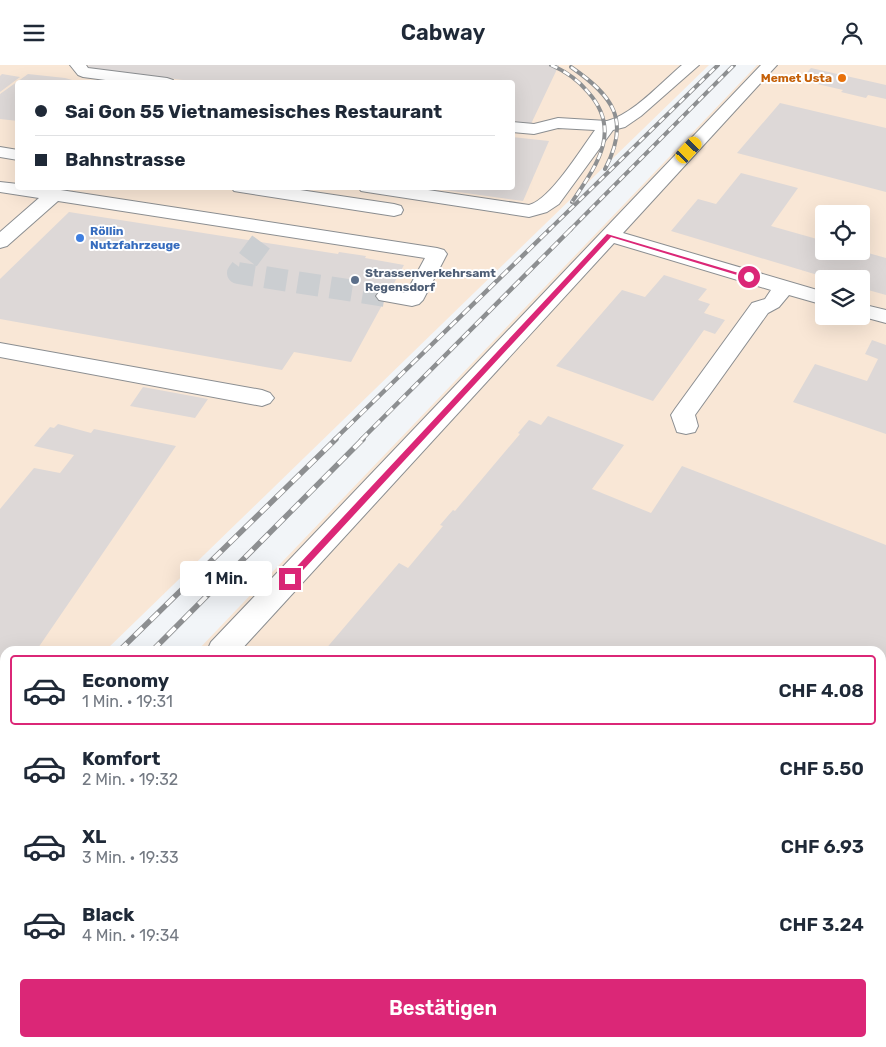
<!DOCTYPE html>
<html lang="de">
<head>
<meta charset="utf-8">
<style>
  :root { --surface:#fff; --page:#f2f2f3; --text:#1f2937; --muted:#747a83; --line:#e0e1e3; --accent:#db2777 }
  body { margin:0; font-family:Rubik,sans-serif; background:var(--page); color:var(--text); height:100vh; display:flex; flex-direction:column; font-size:19px; white-space:nowrap }
  * { box-sizing:border-box; margin:0 }
  p { font-size:16px; color:var(--muted) }
  .icon { flex:none; width:28px; height:28px; fill:none; stroke:currentColor; stroke-width:2; stroke-linecap:round; stroke-linejoin:round }
  .map { position:relative; flex:1; overflow:hidden }
  .details { position:absolute; left:0px; top:581px; width:886px; height:401px; display:flex; flex-direction:column; background:var(--surface); border-radius:15px 15px 0 0; box-shadow:0 5px 20px #0002 }
  .details>* { flex:none }
  .guide { position:absolute; left:15px; top:15px; width:500px; height:110px; border-radius:5px; box-shadow:0 5px 20px #0002; display:grid; align-content:center; height:110px; padding:0 20px; background:var(--surface) }
  .buttons { position:absolute; left:815px; top:140px; display:grid; gap:10px }
  .buttons a { display:grid; place-items:center; width:55px; height:55px; border-radius:5px; background:var(--surface); box-shadow:0 5px 20px #0002; font-size:25px }
  .end { position:absolute; width:22px; height:22px; margin:-11px; border:6px solid #db2777; background:#fff; box-shadow:0 0 0 2px #fff }
  .from { border-radius:50% }
  .bubble { position:absolute; height:35px; border-radius:5px; background:var(--surface); box-shadow:0 5px 20px #0002; font-size:16px; font-weight:600; line-height:35px; text-align:center }
  .car { position:absolute; width:15px; height:30px; margin:-15px -8px; border-radius:6px; box-shadow:0 0 4px 1px #0007; background:linear-gradient(#f5c518 24%,#345 0 40%,#f5c518 0 76%,#345 0 86%,#f5c518 0) }
  .guide b { display:flex; align-items:center; gap:18px; height:48px; font-size:19px }
  .guide b+b { border-top:1px solid var(--line) }
  .guide i { width:12px; height:12px; background:var(--text) }
  ul { padding:9px 0 0; list-style:none }
  li { display:flex; align-items:center; gap:15px; height:70px; margin:0 10px 8px; padding:0 10px; border:2px solid transparent; border-radius:5px }
  li div { flex:1 }
  li b { display:block; font-size:19px }
  li em { font-style:normal; font-weight:600 }
  li.on { border-color:var(--accent) }
  li>.icon { width:45px; height:45px; stroke-width:1.5 }
  .action { display:flex; gap:10px; margin-top:auto; padding:10px 20px }
  .action a { flex:1; height:58px; border-radius:5px; background:var(--accent); color:#fff; font-size:20px; font-weight:600; line-height:58px; text-align:center }
  header { display:flex; justify-content:space-between; align-items:center; height:65px; padding:0 20px; background:var(--surface); font-size:22px; font-weight:600 }
  .map>svg:first-child { display:block }
  .industrial { fill:#f9e7d6; fill-rule:evenodd }
  .building { fill:#ddd8d7 }
  .lines { fill:none; stroke-linecap:round; stroke-linejoin:round }
  .minor-tunnel { stroke:#cbced1; stroke-width:22; stroke-dasharray:22 11; stroke-linecap:butt }
  .minor-casing { stroke:#8b8e91; stroke-width:2 }
  .path { stroke:#a1a3a5; stroke-width:4; stroke-dasharray:3 3; stroke-linecap:butt }
  .minor { fill:#fff; fill-rule:evenodd }
  .rail-far3-casing { stroke:#8d8f91; stroke-width:4 }
  .rail-far2-casing { stroke:#8d8f91; stroke-width:4.5 }
  .rail-far1-casing { stroke:#8d8f91; stroke-width:5.5 }
  .rail-casing { stroke:#8d8f91; stroke-width:7 }
  .rail-far3 { stroke:#fff; stroke-width:2.5; stroke-dasharray:7; stroke-linecap:butt }
  .rail-far2 { stroke:#fff; stroke-width:3; stroke-dasharray:9; stroke-linecap:butt }
  .rail-far1 { stroke:#fff; stroke-width:4; stroke-dasharray:11; stroke-linecap:butt }
  .rail { stroke:#fff; stroke-width:5; stroke-dasharray:14; stroke-linecap:butt }
  .route { fill:#db2777 }
  .food-dot { fill:#e8710a; stroke:#fff; stroke-width:2 }
  .shop-dot { fill:#3f7fe0; stroke:#fff; stroke-width:2 }
  .service-dot { fill:#5c6f8a; stroke:#fff; stroke-width:2 }
  .labels { text-anchor:middle; stroke-width:4; stroke-linejoin:round; paint-order:stroke }
  .far-food-label { font-size:12px; font-weight:bold; fill:#c56008; stroke:#fff; text-anchor:end }
  .far-shop-label { font-size:12px; font-weight:bold; fill:#366cbe; stroke:#fff; text-anchor:start }
  .far-service-label { font-size:12px; font-weight:bold; fill:#4e5e75; stroke:#fff; text-anchor:start }
</style>
</head>
<body>
<header><svg class="icon" aria-label="menu" viewBox="0 0 24 24"><path d="M4 6h16M4 12h16M4 18h16"/></svg>Cabway<svg class="icon" aria-label="person" viewBox="0 0 24 24"><circle cx="12" cy="8" r="4"/><path d="M4 21q1-7 8-7t8 7"/></svg></header>
<div class="map">
<svg width="886" height="982" viewBox="0 0 886 982">
  <rect width="100%" height="100%" fill="#f2f5f8"/>
  <path class="industrial" d="M0,0H709L105,586H5V683L0,688ZM18,18H512V122H18Z
    M757,0H886V982H0V802L5,797V978H881V586H197ZM824,149H861V186H824ZM824,214H861V251H824Z"/>
  <path class="building" d="M89,0H559L531,59L512,56V18H205L86,2Z
    M811,3L886,20V34L868,30L866,33L841,27L843,25L800,15Z
    M2,9L20,12L0,27V11Z
    M28,9L65,13L83,18H18V56L0,54V29Z
    M780,38L886,63V127L737,88Z
    M512,72L549,76L523,136L437,124L512,122Z
    M741,108L798,123L771,161L824,176V186H861L886,193V230L861,223V214H831L671,166L698,134L716,139Z
    M69,147L338,189L339,187L366,191L365,193L404,200L351,297L294,287L282,305L0,254V214Z
    M664,210L707,224L698,235L710,239L704,248L725,255L715,269L704,265L653,336L556,301L622,225L645,232Z
    M872,275L886,280V369L793,337L815,299L867,316L878,294L865,289Z
    M143,322L208,334L195,353L130,341Z
    M548,351L624,380L592,424L651,448L682,401L886,480V982H598L591,978H881V586H324L399,498L408,503L443,461L440,460L453,445L455,446L520,369L518,368L529,355L541,360Z
    M58,359L91,368L94,364L176,381L36,586H5V631L0,638V444L34,403L60,408L74,390L34,381L50,362L54,363Z"/>
  <g class="lines">
    <path class="minor-tunnel" d="M261,177L238,208L386,231"/>
    <defs>
      <path id="minor" d="M70,0H86L88,3L167,13L173,15L174,18H128L83,12L78,10Z
        M682,0H699L641,51L625,62L613,65L559,139L547,147L529,152L367,127L361,126L358,122H408L529,140C550,135 581,84 595,65L558,63L534,69L512,67V57L534,59L558,53L607,56C632,50 662,17 682,0Z
        M761,0H777L623,168L824,227V240L789,230L779,242L768,248L695,350L698,361L695,367L686,369L677,367L671,350L675,344L752,238L765,234L771,225L614,178L240,586H207L211,577Z
        M0,82L18,85V95L0,92Z
        M0,117L18,119V122L54,124L437,183L444,185L447,189L423,235L419,239L412,241L379,235L376,231L379,227L386,225L406,228L425,193L58,136L7,181L0,183V167L39,133L0,127Z
        M231,122H280L394,139L401,141L403,145L401,149L394,151L240,127L234,126Z
        M861,239L886,245V258L860,251H861Z
        M0,278L262,325L270,328L274,333L270,338L262,341L0,292Z
        M5,803V843L0,845V805Z
        M293,978H339L341,982H295Z"/>
    </defs>
    <use href="#minor" class="minor-casing"/>
    <path class="path" d="M216,978L224,982
      M2,982L5,977"/>
    <use href="#minor" class="minor"/>
    <defs>
      <path id="rail-far3" d="M551,0C565,6 578,15 588,27C623,66 596,101 572,137
        M571,2C613,31 631,55 605,104
        M549,165L718,0
        M570,165L734,0"/>
      <path id="rail-far2" d="M334,375L550,164
        M361,375L571,164"/>
      <path id="rail-far1" d="M119,586L336,374
        M152,586L363,374"/>
      <path id="rail" d="M0,704L5,699
        M0,739L5,734"/>
    </defs>
    <use href="#rail-far3" class="rail-far3-casing"/>
    <use href="#rail-far2" class="rail-far2-casing"/>
    <use href="#rail-far1" class="rail-far1-casing"/>
    <use href="#rail" class="rail-casing"/>
    <use href="#rail-far3" class="rail-far3"/>
    <use href="#rail-far2" class="rail-far2"/>
    <use href="#rail-far1" class="rail-far1"/>
    <use href="#rail" class="rail"/>
  </g>
  <path class="route" d="M607,169L752,212L747,213L611,172L292,517H287V512Z"/>
  <circle class="food-dot" cx="842" cy="13" r="5"/>
  <circle class="shop-dot" cx="80" cy="173" r="5"/>
  <circle class="service-dot" cx="355" cy="215" r="5"/>
  <g class="labels">
    <g class="far-food-label">
      <text x="832" y="17">Memet Usta</text>
    </g>
    <g class="far-shop-label">
      <text x="90" y="170">Röllin<tspan x="90" dy="14">Nutzfahrzeuge</tspan></text>
    </g>
    <g class="far-service-label">
      <text x="365" y="212">Strassenverkehrsamt<tspan x="365" dy="14">Regensdorf</tspan></text>
    </g>
  </g>
</svg>
<div class="buttons">
<a><svg class="icon" aria-label="locate" viewBox="0 0 24 24"><circle cx="12" cy="12" r="6"/><path d="M12 2v4M12 18v4M2 12h4M18 12h4"/></svg></a>
<a><svg class="icon" aria-label="layers" viewBox="0 0 24 24"><path d="M12 4l9 5-9 5-9-5zM3 14l9 5 9-5"/></svg></a>
</div>
<i class="end from" style="left:749px;top:212px"></i>
<i class="end" style="left:290px;top:514px"></i>
<div class="bubble" style="left:180px;top:496px;width:92px">1 Min.</div>
<i class="car" style="left:689px;top:85px;rotate:43deg"></i>
<div class="guide">
<b><i class="from"></i>Sai Gon 55 Vietnamesisches Restaurant</b>
<b><i></i>Bahnstrasse</b>
</div>
<section class="details">
<ul>
<li class="on"><svg class="icon" aria-label="car" viewBox="0 0 24 24"><path d="M5 17H2v-5l4-1 3-4h7l3 4 3 1v5h-3M9 17h6M6 11h13"/><circle cx="7" cy="17" r="2"/><circle cx="17" cy="17" r="2"/></svg><div><b>Economy</b><p>1 Min. · 19:31</p></div><em>CHF 4.08</em></li>
<li><svg class="icon" aria-label="car" viewBox="0 0 24 24"><path d="M5 17H2v-5l4-1 3-4h7l3 4 3 1v5h-3M9 17h6M6 11h13"/><circle cx="7" cy="17" r="2"/><circle cx="17" cy="17" r="2"/></svg><div><b>Komfort</b><p>2 Min. · 19:32</p></div><em>CHF 5.50</em></li>
<li><svg class="icon" aria-label="car" viewBox="0 0 24 24"><path d="M5 17H2v-5l4-1 3-4h7l3 4 3 1v5h-3M9 17h6M6 11h13"/><circle cx="7" cy="17" r="2"/><circle cx="17" cy="17" r="2"/></svg><div><b>XL</b><p>3 Min. · 19:33</p></div><em>CHF 6.93</em></li>
<li><svg class="icon" aria-label="car" viewBox="0 0 24 24"><path d="M5 17H2v-5l4-1 3-4h7l3 4 3 1v5h-3M9 17h6M6 11h13"/><circle cx="7" cy="17" r="2"/><circle cx="17" cy="17" r="2"/></svg><div><b>Black</b><p>4 Min. · 19:34</p></div><em>CHF 3.24</em></li>
</ul>
<div class="action"><a>Bestätigen</a></div>
</section>
</div>
</body>
</html>
